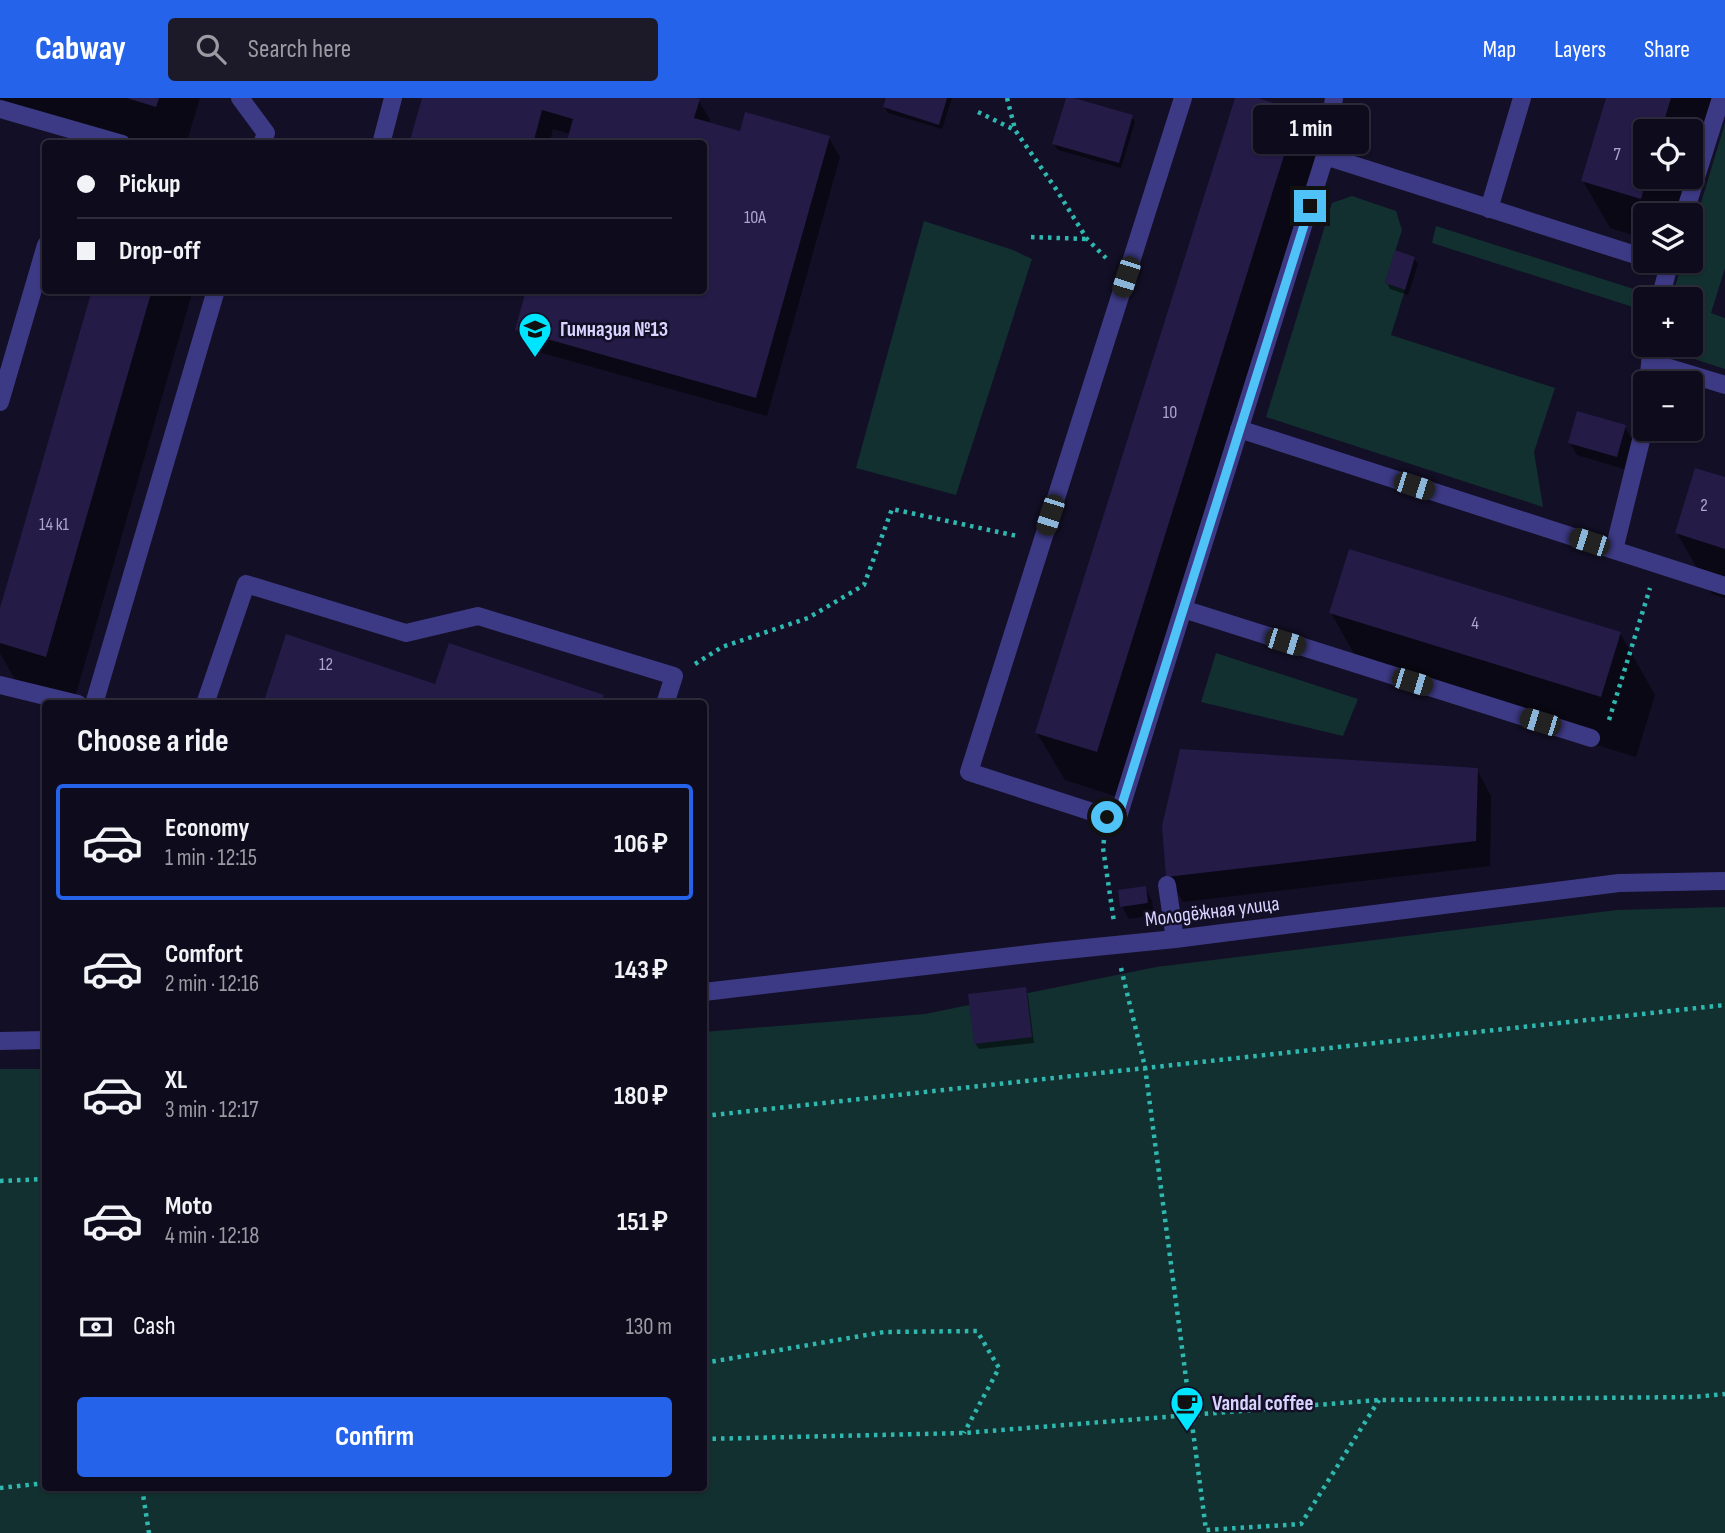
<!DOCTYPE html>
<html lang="en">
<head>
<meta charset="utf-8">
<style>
  :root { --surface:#0e0b1c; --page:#1c1929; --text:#f1f3f6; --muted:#9b9ba3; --line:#2e2b3b; --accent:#2563eb }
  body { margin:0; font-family:"Sofia Sans Condensed",sans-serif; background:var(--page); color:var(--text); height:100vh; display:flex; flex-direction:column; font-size:26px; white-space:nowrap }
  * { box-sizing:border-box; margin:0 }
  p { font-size:23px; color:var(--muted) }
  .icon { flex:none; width:38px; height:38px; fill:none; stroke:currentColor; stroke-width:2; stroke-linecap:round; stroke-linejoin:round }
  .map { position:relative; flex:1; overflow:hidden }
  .panel { position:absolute; left:42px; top:602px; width:665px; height:791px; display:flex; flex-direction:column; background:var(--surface); border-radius:7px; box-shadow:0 2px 5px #0004,0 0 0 2px var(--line) }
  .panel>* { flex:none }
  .guide { position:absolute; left:42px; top:42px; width:665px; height:154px; border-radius:7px; box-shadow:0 2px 5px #0004,0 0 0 2px var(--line); display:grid; align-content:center; height:154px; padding:0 35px; background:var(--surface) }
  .tools { position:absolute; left:1633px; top:21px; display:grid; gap:14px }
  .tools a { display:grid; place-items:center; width:70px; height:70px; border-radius:7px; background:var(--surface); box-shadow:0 2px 5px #0004,0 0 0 2px var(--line); font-size:35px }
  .end { position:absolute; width:32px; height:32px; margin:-16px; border:9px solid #4fc3f7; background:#111; box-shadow:0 0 0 4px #111 }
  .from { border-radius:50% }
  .bubble { position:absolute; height:49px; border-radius:7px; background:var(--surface); box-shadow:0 2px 5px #0004,0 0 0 2px var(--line); font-size:23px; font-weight:700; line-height:49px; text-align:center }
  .car { position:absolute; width:21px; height:42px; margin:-21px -10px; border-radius:9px; box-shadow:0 0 5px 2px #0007; background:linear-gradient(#222 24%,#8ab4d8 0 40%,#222 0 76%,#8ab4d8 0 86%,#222 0) }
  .guide b { display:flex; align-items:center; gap:24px; height:66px; font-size:26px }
  .guide b+b { border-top:2px solid var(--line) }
  .guide i { width:18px; height:18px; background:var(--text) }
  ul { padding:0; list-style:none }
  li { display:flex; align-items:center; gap:21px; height:116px; margin:0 14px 10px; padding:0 21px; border:4px solid transparent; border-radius:7px }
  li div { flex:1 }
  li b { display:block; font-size:26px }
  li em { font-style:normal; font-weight:700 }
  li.on { border-color:var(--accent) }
  li>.icon { width:63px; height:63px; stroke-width:1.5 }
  h2 { padding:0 35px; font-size:32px; line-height:84px }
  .pay { display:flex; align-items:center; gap:18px; height:77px; padding:0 35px; font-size:26px }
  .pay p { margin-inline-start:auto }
  .primary-button { display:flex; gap:14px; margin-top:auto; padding:14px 35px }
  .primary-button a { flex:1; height:80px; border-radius:7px; background:var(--accent); color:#fff; font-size:28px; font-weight:700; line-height:80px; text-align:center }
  header { display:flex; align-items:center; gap:42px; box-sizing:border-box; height:98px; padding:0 35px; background:var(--accent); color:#fff }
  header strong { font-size:33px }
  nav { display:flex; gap:38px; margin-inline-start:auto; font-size:24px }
  .search { width:490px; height:63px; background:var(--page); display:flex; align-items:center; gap:18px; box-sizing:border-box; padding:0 24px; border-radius:7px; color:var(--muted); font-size:26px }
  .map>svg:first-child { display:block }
  .green { fill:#12302f }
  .shadow { fill:#0007 }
  .building { fill:#241b47 }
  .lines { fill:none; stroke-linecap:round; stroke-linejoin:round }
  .path { stroke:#2fb8b0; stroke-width:4.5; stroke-dasharray:3.5 5; stroke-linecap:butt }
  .minor { stroke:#3d3a85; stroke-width:18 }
  .route { stroke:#4fc3f7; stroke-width:9 }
  .labels { text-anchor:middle; stroke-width:5; stroke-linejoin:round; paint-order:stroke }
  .number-label { font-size:18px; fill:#aca6d1 }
  .poi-label { font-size:21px; font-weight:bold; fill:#d9d4ff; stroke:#130f26; text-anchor:start }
  .street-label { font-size:21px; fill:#d9d4ff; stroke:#130f26 }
</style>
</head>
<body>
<header>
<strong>Cabway</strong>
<div class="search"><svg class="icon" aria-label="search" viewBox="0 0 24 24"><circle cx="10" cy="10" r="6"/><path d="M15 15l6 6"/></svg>Search here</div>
<nav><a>Map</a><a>Layers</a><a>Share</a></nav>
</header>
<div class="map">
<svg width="1725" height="1435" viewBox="0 0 1725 1435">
  <rect width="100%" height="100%" fill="#130f26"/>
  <path class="green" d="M1725,25V170L1711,215L1725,220V271L1657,249V247H1690V201H1671L1683,163H1690L1691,138Z
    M1352,98L1396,113L1402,132L1385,185L1405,192L1391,237L1555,290L1534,354L1543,409L1266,319L1332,105Z
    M924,123L1013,152L1032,161L956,397L856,370Z
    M1436,128L1640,193L1636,210L1432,145Z
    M1216,555L1358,601L1343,638L1201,604Z
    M1725,809V1435H0V971H45L46,1390H704V934L925,916L1156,869L1617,812Z"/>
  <path class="shadow" d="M0,0H200L186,46H148L0,3Z
    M424,0H689L699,3L710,22L709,26L741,35L829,40L840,59L767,318L528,251L517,232L704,192V46L570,36L553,31L549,46H411Z
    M888,0H952L942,31L888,15L885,9Z
    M1237,0H1252L1297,14L1325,62L1124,701L1065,682L1037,635Z
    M1608,0H1712L1690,72V33H1645V79H1689L1677,117H1645V141L1610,130L1583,83Z
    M1131,18L1135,24L1121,70L1058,52L1054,46Z
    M1414,161L1418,166L1408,197L1390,191L1387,185Z
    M94,192H193L73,606L20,590L0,555V517Z
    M1625,329L1632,342L1624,371L1577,357L1570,345Z
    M1725,381V500L1712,496L1677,435Z
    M1331,515L1620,535L1655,597L1636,659L1366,577Z
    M1477,672L1491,698L1490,768L1183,804L1168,778Z
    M1145,790L1152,803L1154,817L1129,821L1122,808Z
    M1025,891L1028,897L1034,945L979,951L975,945Z"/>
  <path class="building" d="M127,0H159L156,9Z
    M422,0H695L700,1L694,20L740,33L745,14L830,38L756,300L515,232L526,192H704V46H566L573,21L542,12L533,46H409Z
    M886,0H947L939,27L883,9Z
    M1066,0H1074L1133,17L1119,65L1052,46Z
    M1235,0H1258L1298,13L1097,654L1035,635Z
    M1606,0H1671L1661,33H1645V79H1647L1641,101L1581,83Z
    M1395,152L1415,159L1405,192L1385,185Z
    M92,192H152L46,559L0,545V510Z
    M1577,313L1626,327L1617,359L1568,345Z
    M1695,370L1725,379V451L1675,435Z
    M1349,451L1621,534L1601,599L1329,515Z
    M286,536L435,586L449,545L604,597L601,606H263Z
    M1180,651L1478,670L1476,743L1166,779L1162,728Z
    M1146,788L1148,805L1120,809L1118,792Z
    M1026,889L1032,939L974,946L968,896Z"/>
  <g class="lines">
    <path class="path" d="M1007,0L1015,31
      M978,14L1015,32L1056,91L1087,141L1106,160
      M1031,139L1086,141
      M695,566L722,549L808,520L864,487L892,411L1017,438
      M1609,622L1650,490
      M1104,742L1103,750L1114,824
      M1121,870L1145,969L1206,1432L1301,1426L1379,1302
      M704,1018L1725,907
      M0,1083L46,1081
      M704,1265L884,1234L977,1233L999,1270L964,1335
      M704,1341L964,1335L1379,1302L1694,1299L1725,1296
      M0,1390L46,1385
      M142,1390L149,1435"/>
    <path class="minor" d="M240,0L266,35L262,46
      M1183,0L969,674L1117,722L1183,511L1591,640
      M0,11L122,46
      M381,46L393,0
      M1325,58L1645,160
      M1489,111L1522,0
      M1684,117L1721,0
      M1660,201L1670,163
      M1650,264L1725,287
      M1648,285L1652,247
      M0,304L46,147
      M1239,331L1725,488
      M1614,452L1645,326
      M1183,511L1325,58L1334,0
      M0,587L78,606
      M94,606L216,192
      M205,606L246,486L406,535L478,518L674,578L665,606
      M1167,787L1175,841
      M704,894L1046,854L1175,841L1619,785L1725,783
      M0,943L46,942"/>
  </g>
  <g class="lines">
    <path class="route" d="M1107,719L1117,722L1310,108"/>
  </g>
  <defs>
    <symbol id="school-pin" viewBox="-11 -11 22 30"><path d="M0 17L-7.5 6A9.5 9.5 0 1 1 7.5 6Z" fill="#00e5ff" stroke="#130f26"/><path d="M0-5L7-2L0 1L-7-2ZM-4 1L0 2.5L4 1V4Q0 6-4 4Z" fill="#111"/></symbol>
    <symbol id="cafe-pin" viewBox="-11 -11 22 30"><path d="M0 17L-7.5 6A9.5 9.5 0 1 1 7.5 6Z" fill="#00e5ff" stroke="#130f26"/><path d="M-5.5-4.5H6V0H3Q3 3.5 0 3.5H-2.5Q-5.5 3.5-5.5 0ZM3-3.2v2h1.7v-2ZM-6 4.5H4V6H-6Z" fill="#111"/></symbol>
  </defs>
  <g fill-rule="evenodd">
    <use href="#school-pin" x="516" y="212" width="38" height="52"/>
    <use href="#cafe-pin" x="1168" y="1286" width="38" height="52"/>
  </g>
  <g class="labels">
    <g class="number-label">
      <text x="1617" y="62">7</text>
      <text x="755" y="125">10А</text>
      <text x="1170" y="320">10</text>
      <text x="1704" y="413">2</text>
      <text x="54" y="432">14 к1</text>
      <text x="1475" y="531">4</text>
      <text x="326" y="572">12</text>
    </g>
    <g class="poi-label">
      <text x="560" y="238">Гимназия №13</text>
      <text x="1212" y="1312">Vandal coffee</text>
    </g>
    <g class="street-label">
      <text transform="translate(1212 813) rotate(-7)" y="7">Молодёжная улица</text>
    </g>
  </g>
</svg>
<div class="tools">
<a><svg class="icon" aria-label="locate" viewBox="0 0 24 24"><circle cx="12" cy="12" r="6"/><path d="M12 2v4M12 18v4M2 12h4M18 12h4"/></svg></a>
<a><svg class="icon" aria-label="layers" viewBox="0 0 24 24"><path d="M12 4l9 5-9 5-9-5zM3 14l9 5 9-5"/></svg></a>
<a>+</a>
<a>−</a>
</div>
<i class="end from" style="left:1107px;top:719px"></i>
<i class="end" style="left:1310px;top:108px"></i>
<div class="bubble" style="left:1253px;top:7px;width:116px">1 min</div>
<i class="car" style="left:1126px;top:179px;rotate:198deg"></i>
<i class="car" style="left:1414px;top:388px;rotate:108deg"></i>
<i class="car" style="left:1050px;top:417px;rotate:198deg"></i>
<i class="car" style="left:1589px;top:444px;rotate:288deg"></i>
<i class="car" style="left:1285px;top:544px;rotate:107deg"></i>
<i class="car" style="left:1412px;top:584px;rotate:107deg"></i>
<i class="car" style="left:1540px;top:624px;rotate:287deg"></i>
<div class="guide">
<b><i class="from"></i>Pickup</b>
<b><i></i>Drop-off</b>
</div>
<section class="panel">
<h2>Choose a ride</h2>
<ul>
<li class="on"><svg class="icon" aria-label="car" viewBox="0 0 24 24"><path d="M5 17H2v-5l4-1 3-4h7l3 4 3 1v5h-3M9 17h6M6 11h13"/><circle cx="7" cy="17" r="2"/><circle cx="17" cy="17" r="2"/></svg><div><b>Economy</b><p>1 min · 12:15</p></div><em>106 ₽</em></li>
<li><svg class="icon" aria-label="car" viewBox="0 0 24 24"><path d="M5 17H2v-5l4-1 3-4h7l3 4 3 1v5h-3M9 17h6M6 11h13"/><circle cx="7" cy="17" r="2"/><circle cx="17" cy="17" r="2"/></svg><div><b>Comfort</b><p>2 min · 12:16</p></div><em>143 ₽</em></li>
<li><svg class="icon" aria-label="car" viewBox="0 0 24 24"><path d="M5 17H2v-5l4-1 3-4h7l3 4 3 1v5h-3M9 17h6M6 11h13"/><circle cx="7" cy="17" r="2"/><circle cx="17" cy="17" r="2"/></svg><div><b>XL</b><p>3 min · 12:17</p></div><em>180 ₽</em></li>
<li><svg class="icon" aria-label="car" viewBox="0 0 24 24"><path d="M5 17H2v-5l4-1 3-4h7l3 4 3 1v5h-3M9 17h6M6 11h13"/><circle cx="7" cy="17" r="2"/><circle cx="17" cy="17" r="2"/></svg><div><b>Moto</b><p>4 min · 12:18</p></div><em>151 ₽</em></li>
</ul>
<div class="pay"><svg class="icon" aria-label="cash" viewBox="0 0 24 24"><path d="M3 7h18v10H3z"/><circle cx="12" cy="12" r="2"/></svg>Cash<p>130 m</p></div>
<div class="primary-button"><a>Confirm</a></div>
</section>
</div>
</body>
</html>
